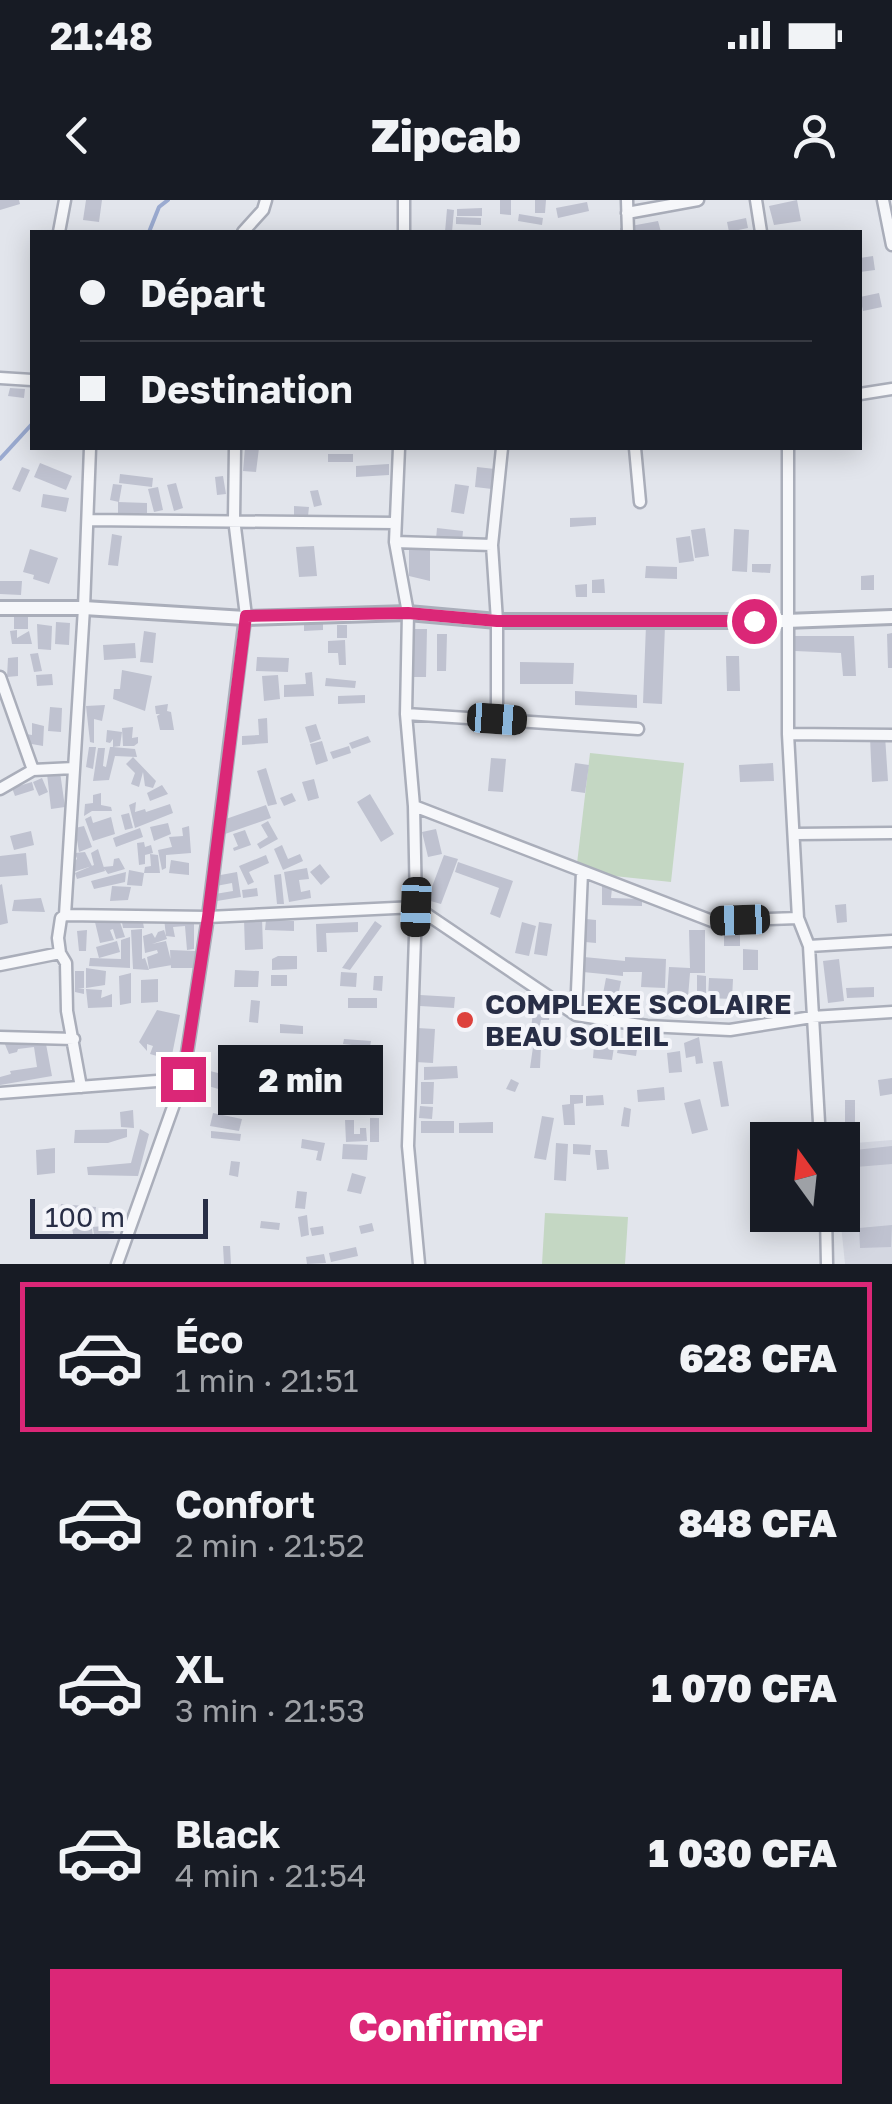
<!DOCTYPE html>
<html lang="fr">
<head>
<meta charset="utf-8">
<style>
  :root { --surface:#171b24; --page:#20242c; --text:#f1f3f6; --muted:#9ea1a6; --line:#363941; --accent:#db2777 }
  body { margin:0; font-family:"Golos Text",sans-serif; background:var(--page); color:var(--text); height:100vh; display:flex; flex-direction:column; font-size:38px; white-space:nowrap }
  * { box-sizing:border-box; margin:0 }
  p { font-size:32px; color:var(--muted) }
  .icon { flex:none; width:55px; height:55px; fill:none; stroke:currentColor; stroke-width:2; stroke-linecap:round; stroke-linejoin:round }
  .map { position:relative; height:1064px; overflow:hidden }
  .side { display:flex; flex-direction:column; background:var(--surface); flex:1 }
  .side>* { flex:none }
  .guide { position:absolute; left:30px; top:30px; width:832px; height:220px; border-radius:0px; box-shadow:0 5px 25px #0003; display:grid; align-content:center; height:220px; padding:0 50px; background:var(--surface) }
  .needle { width:65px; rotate:345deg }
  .fabs { position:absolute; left:750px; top:922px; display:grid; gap:20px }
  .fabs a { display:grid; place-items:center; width:110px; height:110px; border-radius:0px; background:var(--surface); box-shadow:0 5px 25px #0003; font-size:50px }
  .scale { position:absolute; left:30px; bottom:25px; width:178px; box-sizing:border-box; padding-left:10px; border:5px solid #282e46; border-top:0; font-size:28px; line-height:35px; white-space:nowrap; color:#282e46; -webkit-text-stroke:8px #f3f4f9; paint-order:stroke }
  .end { position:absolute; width:45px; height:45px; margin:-22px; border:12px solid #db2777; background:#fff; box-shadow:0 0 0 5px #fff }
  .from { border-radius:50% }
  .bubble { position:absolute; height:70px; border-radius:0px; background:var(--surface); box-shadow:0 5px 25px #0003; font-size:32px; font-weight:800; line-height:70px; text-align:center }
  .car { position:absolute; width:30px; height:60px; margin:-30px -15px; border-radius:12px; box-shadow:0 0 8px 2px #0007; background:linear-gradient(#222 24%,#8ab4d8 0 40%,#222 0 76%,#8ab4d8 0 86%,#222 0) }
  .guide b { display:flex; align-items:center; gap:35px; height:95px; font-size:38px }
  .guide b+b { border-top:2px solid var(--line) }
  .guide i { width:25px; height:25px; background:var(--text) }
  ul { padding:18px 0 0; list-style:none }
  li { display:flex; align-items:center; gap:30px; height:150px; margin:0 20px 15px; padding:0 30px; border:5px solid transparent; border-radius:0px }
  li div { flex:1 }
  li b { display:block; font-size:38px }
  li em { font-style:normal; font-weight:800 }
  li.on { border-color:var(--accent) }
  li>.icon { width:90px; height:90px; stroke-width:1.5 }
  .action { display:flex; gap:20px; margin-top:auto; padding:20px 50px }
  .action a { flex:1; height:115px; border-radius:0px; background:var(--accent); color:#fff; font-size:40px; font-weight:800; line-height:115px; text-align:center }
  .status { display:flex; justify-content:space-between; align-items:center; height:70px; padding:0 50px; background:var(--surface); direction:ltr }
  .status svg { height:28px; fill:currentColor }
  header { display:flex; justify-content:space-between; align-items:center; height:130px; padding:0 50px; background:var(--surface); font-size:45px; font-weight:800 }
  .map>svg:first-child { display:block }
  .built { fill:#d4d7e1 }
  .green { fill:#c4d7c3 }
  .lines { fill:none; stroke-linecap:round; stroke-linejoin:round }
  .stream { stroke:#9aaad0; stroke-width:4 }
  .building { fill:#bfc2d0 }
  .minor-casing { stroke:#aaaeba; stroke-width:15 }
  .tertiary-casing { stroke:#aaaeba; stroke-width:18 }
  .minor { stroke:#f6f7fa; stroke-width:10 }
  .tertiary { stroke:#f6f7fa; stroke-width:12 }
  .route { stroke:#db2777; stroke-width:12 }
  .poi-dot { fill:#dd413c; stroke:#f3f4f9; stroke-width:4 }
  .labels { text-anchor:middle; stroke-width:8; stroke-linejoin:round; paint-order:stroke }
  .poi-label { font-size:28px; font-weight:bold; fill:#282e46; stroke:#f3f4f9; text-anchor:start }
</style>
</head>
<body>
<div class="status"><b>21:48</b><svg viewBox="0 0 49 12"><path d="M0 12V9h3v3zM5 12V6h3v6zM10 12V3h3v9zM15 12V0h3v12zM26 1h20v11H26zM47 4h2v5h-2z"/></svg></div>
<header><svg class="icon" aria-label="back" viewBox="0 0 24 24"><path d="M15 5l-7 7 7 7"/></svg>Zipcab<svg class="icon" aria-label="person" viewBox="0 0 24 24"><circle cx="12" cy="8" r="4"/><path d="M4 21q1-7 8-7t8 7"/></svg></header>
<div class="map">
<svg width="892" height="1064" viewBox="0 0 892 1064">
  <rect width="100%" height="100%" fill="#e2e5ec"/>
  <path class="built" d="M892,940V1064H845L840,1015L843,944Z"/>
  <path class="green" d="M590,553L684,563L671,682L576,672Z
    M545,1013L628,1017L625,1064H542Z"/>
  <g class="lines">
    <path class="stream" d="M149,32L159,7L168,0
      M0,259L32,224"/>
  </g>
  <path class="building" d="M0,0H19L20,4L0,10Z
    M86,0H102L99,22L83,20Z
    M500,0H511V15L500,14Z
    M535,0H546L545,13H535Z
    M797,0L801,21L774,25L769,6Z
    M587,2L589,11L558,18L556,8Z
    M482,8V16H457V9Z
    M447,9L454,10L452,32H445Z
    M519,14L543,18L542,25L518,21Z
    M456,17L481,18V25L456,24Z
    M746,18L748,28L729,32L727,22Z
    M658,21L661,32H620V28Z
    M873,56L875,70L860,72V58Z
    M879,93L882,107L863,111L860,97Z
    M10,188L25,189L24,198L8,196Z
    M245,248H259L256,272L243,271Z
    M328,254H353V262H328Z
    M40,263L72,276L66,290L34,277Z
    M389,264V275L356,277V266Z
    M22,267L30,270L20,292L12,289Z
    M477,267L495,269L492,289L475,287Z
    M120,274L153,278L152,287L119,283Z
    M223,276L226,294L217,295L215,277Z
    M176,283L183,308L174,311L167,285Z
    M113,284L122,285L119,302L110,300Z
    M455,284L469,286L464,314L451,312Z
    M158,287L163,310L154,312L148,289Z
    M318,290L322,305L314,307L310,291Z
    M43,294L69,298L66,312L41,307Z
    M118,302L147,303V313H118Z
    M294,306L309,307L308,316H294Z
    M596,317V325L570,327V318Z
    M437,328L463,331L462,342L436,339Z
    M705,328L709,356L695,358L691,330Z
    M734,329L749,330L747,372L732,371Z
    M112,334L122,336L118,366L108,365Z
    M690,336L694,361L679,363L676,338Z
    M409,343L430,344V381L409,376Z
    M314,346L317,376L299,377L296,347Z
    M30,349L58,358L49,384L33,379L34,375L23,372Z
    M752,364H771L770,373L752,372Z
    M646,366L677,367V379L645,378Z
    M874,375V390H861V376Z
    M604,379L605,393H592V380Z
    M0,381H22L21,395L0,394Z
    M587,384V397H576L575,385Z
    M14,416H28V429H14Z
    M56,422L70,423L69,445L55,444Z
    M323,423V430L304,431V424Z
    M37,424L52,426L51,450L38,449Z
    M337,425H347V438H337Z
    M646,425L665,426L662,504L643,503Z
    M411,429H427L426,477H410Z
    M17,430V438L29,431L32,444H12L10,431Z
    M144,431L156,433L153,463L140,462Z
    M892,433V468H888L887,434Z
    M437,434H447L446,471H437Z
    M794,436H854L856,476H843L841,453L795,451Z
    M345,440L346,465H339L338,453H328V441Z
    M135,443L136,458L104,460L103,445Z
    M38,453L42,471L34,472L30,454Z
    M726,456H739L740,491H727Z
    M18,457V476L7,477L8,458Z
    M257,457L289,458L288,472L256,471Z
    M520,462L574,463L573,484H520Z
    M122,470L152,476L145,511L113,499L114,489H120Z
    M312,472L314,496L284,497V485L306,484L305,473Z
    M52,474L53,485L37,486L36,475Z
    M278,475L280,499L264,501L262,476Z
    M326,478L356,481L355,488L325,486Z
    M575,491L637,495V508L575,505Z
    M365,495V503L338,504V496Z
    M168,504L167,511L171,512L174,530H160L157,516L160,514H156L155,506Z
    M105,505L102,521L94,519V543L90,542L86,506Z
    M50,507L62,508L61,532L48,531Z
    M267,518L268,543L242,545V536L259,535L258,519Z
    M32,523L44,526L43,546L26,543V534L32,535Z
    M316,524L321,539L310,543L305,527Z
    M133,527L132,538L138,537V543L134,546H123L122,528Z
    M107,530L122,532L120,546L113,547L135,549L137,557L115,556L109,580L93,581L98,548H105L103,566L106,567L110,547H113V539L110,543L106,542Z
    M368,536L371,542L352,549L349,543Z
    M885,536L888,581L872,582L870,537Z
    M322,541L328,561L316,565L310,544Z
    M349,546L351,553L333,559L330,552Z
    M89,547H96L93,569L86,567Z
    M133,557L156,581L153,588L145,586L143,572L139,587L131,584L135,573L126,564Z
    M491,558L506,559L503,592L488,591Z
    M575,563L589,565L585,593L571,591Z
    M773,563L774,581L740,582L739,565Z
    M266,568L277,604L268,606L257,571Z
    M60,572L65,607L51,609L47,574Z
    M42,578L48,592L39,596L33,582Z
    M314,579L319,598L308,601L302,582Z
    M32,582L34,590L15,596L12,588Z
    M162,585L168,594L150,601L147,593Z
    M101,593V605L111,607L112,611H92L84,616L85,604L93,603V595Z
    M292,593L296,601L284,606L280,598Z
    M370,594L394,634L381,642L357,602Z
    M136,602L135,612L145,609L146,612L170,604L173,613L135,628L129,605Z
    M266,605L271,618L225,634L220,621Z
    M129,613L133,628L125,630L121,615Z
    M91,616L93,623L111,617L115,634L93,641L85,619Z
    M268,621L278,639L260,649L257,644L268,637L261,625Z
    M168,623L171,634L154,641L150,627Z
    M84,626L92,647L79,652L75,628Z
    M189,626L191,653L166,655V668L162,670L158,650L172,647L169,637L183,636L182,628Z
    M140,628L143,637L116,647L113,638Z
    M436,629L442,654L428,657L422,632Z
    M245,630L251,645L234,651L233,648L238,646L233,634Z
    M31,631L34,645L14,650L10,636Z
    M144,642L145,647L151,645L153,653L145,655V664L139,665L137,643Z
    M282,645L288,659L300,654L303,661L283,670L274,649Z
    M98,649L105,671L77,679L75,673L94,665L91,653Z
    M85,652L92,666L70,673L67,667L77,659L75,653Z
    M26,653L28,675L0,677V656Z
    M150,654L158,655L160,673H144L145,667L151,666Z
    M266,655L269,663L249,672L254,682L248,685L239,666Z
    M444,655L458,659L441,704L427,700Z
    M119,658L125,669L108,674L103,667L113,666L114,659Z
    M171,660L189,663V675L169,673Z
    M458,662L513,681L500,718L490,714L499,688L455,672Z
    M320,664L330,677L321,685L310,672Z
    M307,668L309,679L299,680L301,692L310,690L311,698L289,702L284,672Z
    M129,670L144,673L142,686L127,685Z
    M126,672L125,682L94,689L91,681Z
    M237,672L241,697L217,701L215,694L233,691L232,683L216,686L215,676Z
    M281,674L284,704H277L274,675Z
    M2,684L8,723L0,725V685Z
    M602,685L612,688L611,698L642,699V706L602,705Z
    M112,686L131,687L128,700L110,701Z
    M257,688L258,696L243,698L242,690Z
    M41,698L45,712L12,711L14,700Z
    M846,704L847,722L837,723L835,705Z
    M121,717H142L144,728H123Z
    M194,717V749L187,750L185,726L173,727L175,737L166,736L164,718Z
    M94,718H105L106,722L119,719L125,737L116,739L113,729L110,730L114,740L100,743Z
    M262,718L263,749L245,750L244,719Z
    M586,719L596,720V743L585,742Z
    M266,720L294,721V731L265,730Z
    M375,721L382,726L350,770L342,768Z
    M358,722V732L326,733L327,752H317L316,724Z
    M522,722L536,726L529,756L515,753Z
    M539,722L552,724L547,756L534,754Z
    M142,729V759L145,758L149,770L133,769L131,730Z
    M724,729H740V746H724Z
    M87,730L86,751H79L77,731Z
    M164,730L167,739L152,744L166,741L172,765L149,769L147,757L158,753L157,750L145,753L143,736L152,733L155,738L158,732Z
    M689,730H705V773H690L688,797L667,796L669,767L690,768Z
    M130,737V768L89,766L90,758L121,759V740Z
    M117,741L120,752L99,758L96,747Z
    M743,749L758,750V770H743Z
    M170,750L195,751V768H171Z
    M278,756H297V769L272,770V759Z
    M584,757L625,761V757L666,759L665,788L641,787L642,772H623V776L583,772Z
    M839,759L844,801L828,803L823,761Z
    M86,768L106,771L105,785L86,788Z
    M235,770L259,771L258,787H234Z
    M75,771H84V788H78L84,789V794L75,792Z
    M341,772L357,773L356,787L340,786Z
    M131,773V803L120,805L119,776Z
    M271,775H287V786H271Z
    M697,775L706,776V803L697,802Z
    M374,776H383L382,791L373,790Z
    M606,778L621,781L617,802L602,799Z
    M709,778L733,779L732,799L708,798Z
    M158,779V802L141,803V780Z
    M874,787V797L847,798L846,788Z
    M86,789L102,790L101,798L112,794V807L88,808Z
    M420,795L455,797L454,808L420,806Z
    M348,798H377V808H348Z
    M251,800L260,801L258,823L249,822Z
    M534,805L550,807L549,820H541L539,829H531Z
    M157,810L180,815L171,860L150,854L153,846L147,844V851L139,842Z
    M280,824L303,826V834L280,833Z
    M626,827L640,829L636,856L617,853L618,848L630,850L632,836L624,835Z
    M417,828L435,829L433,863L415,862Z
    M542,833L559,835L557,846L540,844Z
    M699,837L703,863L696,864L695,856L686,858L684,843Z
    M344,839L371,841L370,847L343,844Z
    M4,842L46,844L52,876L0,885V877L11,874L10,871L37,867L34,847L18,849L17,852L9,854Z
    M329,845L355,847L354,859L328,857Z
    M594,845L614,847L612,860L593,858Z
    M286,847L297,853L288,872L277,867Z
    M533,847H541L540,868H530Z
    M680,851L682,872L669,873L667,853Z
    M240,861L252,865L247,879L235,875Z
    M722,861L729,906L721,907L713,862Z
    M457,866L458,878L424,880V867Z
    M198,868L226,875L222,890L194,882Z
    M311,872L317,887L300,894L294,879Z
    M229,878L246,883L242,895L226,890Z
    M892,878V894L880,896L878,880Z
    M511,879L519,883L515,892L506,889Z
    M366,880L368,898H360L358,881Z
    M421,882H434L433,904H421Z
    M664,887L665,900L638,902L637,890Z
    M325,894L329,908H305L303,896Z
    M570,895H583V903L574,904L575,925H564L562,905L570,904Z
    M603,895L604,905L586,906V896Z
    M700,899L708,930L692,934L684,903Z
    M845,900H855V929H845Z
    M420,906L433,907L432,919L419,918Z
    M624,907L631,909L629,927L621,926Z
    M133,910L134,928L121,927L120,912Z
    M213,913L242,919L239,931L210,926Z
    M542,916L554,918L546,960L534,958Z
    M370,918H379V942H370Z
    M345,920H354V934H360V928H366L367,941L346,942Z
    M421,921H454V933H421Z
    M493,922V933H459V923Z
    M127,929V937L108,943H74L75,930Z
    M140,929L149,934L138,976L88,975L87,967L131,963Z
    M211,931L241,934L240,941L211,938Z
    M302,939L325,943L321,961L316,960L318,951L301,948Z
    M556,943L568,944L566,981L554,980Z
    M343,944L368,945L367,960L342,959Z
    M573,944L591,945L590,955L573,954Z
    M892,946V964L856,967L855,950Z
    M55,948V973L37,975L36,950Z
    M595,950H607L609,969L597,970Z
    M231,961L240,962L238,977L229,975Z
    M352,973L366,977L361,994L347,991Z
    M297,991L307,992L305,1009L295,1008Z
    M768,991V1003L758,1004L756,993Z
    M61,1004L96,1007L95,1014L60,1011Z
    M111,1010L114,1033L94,1036L93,1027L102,1026L100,1011Z
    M307,1015L309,1035L301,1037L298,1017Z
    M90,1017L93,1036L74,1039L72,1028L84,1026L83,1018Z
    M261,1021L280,1023L279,1030L260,1028Z
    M372,1023L374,1031L361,1034L359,1026Z
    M892,1025L891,1047L860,1048L859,1028Z
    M323,1026L324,1034L312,1036L310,1028Z
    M223,1046H230L231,1064H224Z
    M356,1047L358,1056L331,1062L329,1053Z
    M324,1054L326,1063L307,1064L306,1057Z"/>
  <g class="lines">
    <defs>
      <path id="minor" d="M627,0L628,32
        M756,0L761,32
        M883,0L892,45
        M627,13L698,0
        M59,32L65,0
        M243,32L263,10L266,0
        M404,32V0
        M0,178L32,180
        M860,194L892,189
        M235,248L234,319L246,416
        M399,248L395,342L408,413L406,514L414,606L416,707L408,946L419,1064
        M635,248L640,302
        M788,248V534L798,718L809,746L820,940
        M88,320L395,323
        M395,342L492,345
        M0,477L33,570
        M406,514L638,529
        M497,519V421L492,345L502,248
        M788,534L892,535
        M0,589L33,570L74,568
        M414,606L712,721L798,718
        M796,634L892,633
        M65,715L208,717L416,707L576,815L647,826L730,830L812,817L892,812
        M809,746L892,741
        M0,765L60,753
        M576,815L582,672
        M0,837L74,839
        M81,887L67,811L66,763L60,753L58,738L61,718L65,715L84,408L90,248
        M0,893L183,879
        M826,1015L827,1064
        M117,1064L183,879L208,717L245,418"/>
      <path id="tertiary" d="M0,408H84L245,418L408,413L497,421H786L892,417"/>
    </defs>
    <use href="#minor" class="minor-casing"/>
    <use href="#tertiary" class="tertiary-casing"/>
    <use href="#minor" class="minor"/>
    <use href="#tertiary" class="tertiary"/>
  </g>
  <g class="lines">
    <path class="route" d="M183,879L208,717L246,416L408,413L497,421H754"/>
  </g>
  <circle class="poi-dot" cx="465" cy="820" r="10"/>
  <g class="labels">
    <g class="poi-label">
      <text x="485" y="814">COMPLEXE SCOLAIRE<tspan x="485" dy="32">BEAU SOLEIL</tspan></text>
    </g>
  </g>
</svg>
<div class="fabs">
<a><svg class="needle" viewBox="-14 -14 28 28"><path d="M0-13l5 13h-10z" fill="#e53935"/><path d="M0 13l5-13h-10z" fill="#9ea1a6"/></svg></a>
</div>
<div class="scale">100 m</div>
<i class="end from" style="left:754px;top:421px"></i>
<i class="end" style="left:183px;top:879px"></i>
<div class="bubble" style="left:218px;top:845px;width:165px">2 min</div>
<i class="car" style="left:497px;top:519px;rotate:94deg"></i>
<i class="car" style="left:416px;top:707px;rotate:182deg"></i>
<i class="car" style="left:740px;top:720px;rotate:268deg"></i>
<div class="guide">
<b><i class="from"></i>Départ</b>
<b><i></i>Destination</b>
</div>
</div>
<section class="side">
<ul>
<li class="on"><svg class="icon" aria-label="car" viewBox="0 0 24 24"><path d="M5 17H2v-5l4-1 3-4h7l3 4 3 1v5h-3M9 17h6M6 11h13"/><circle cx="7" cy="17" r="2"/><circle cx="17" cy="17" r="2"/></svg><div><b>Éco</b><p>1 min · 21:51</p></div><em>628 CFA</em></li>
<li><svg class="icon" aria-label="car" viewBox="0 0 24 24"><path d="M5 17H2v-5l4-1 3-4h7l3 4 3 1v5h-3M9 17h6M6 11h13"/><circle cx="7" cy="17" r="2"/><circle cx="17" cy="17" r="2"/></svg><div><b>Confort</b><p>2 min · 21:52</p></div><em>848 CFA</em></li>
<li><svg class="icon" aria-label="car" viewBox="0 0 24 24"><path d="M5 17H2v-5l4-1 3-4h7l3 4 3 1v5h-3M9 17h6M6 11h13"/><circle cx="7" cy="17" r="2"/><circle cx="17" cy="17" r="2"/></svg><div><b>XL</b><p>3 min · 21:53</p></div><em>1 070 CFA</em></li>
<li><svg class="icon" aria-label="car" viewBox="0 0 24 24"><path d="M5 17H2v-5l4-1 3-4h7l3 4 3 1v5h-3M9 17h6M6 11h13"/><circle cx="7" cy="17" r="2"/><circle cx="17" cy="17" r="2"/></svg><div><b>Black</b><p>4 min · 21:54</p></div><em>1 030 CFA</em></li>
</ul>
<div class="action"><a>Confirmer</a></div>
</section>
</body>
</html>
